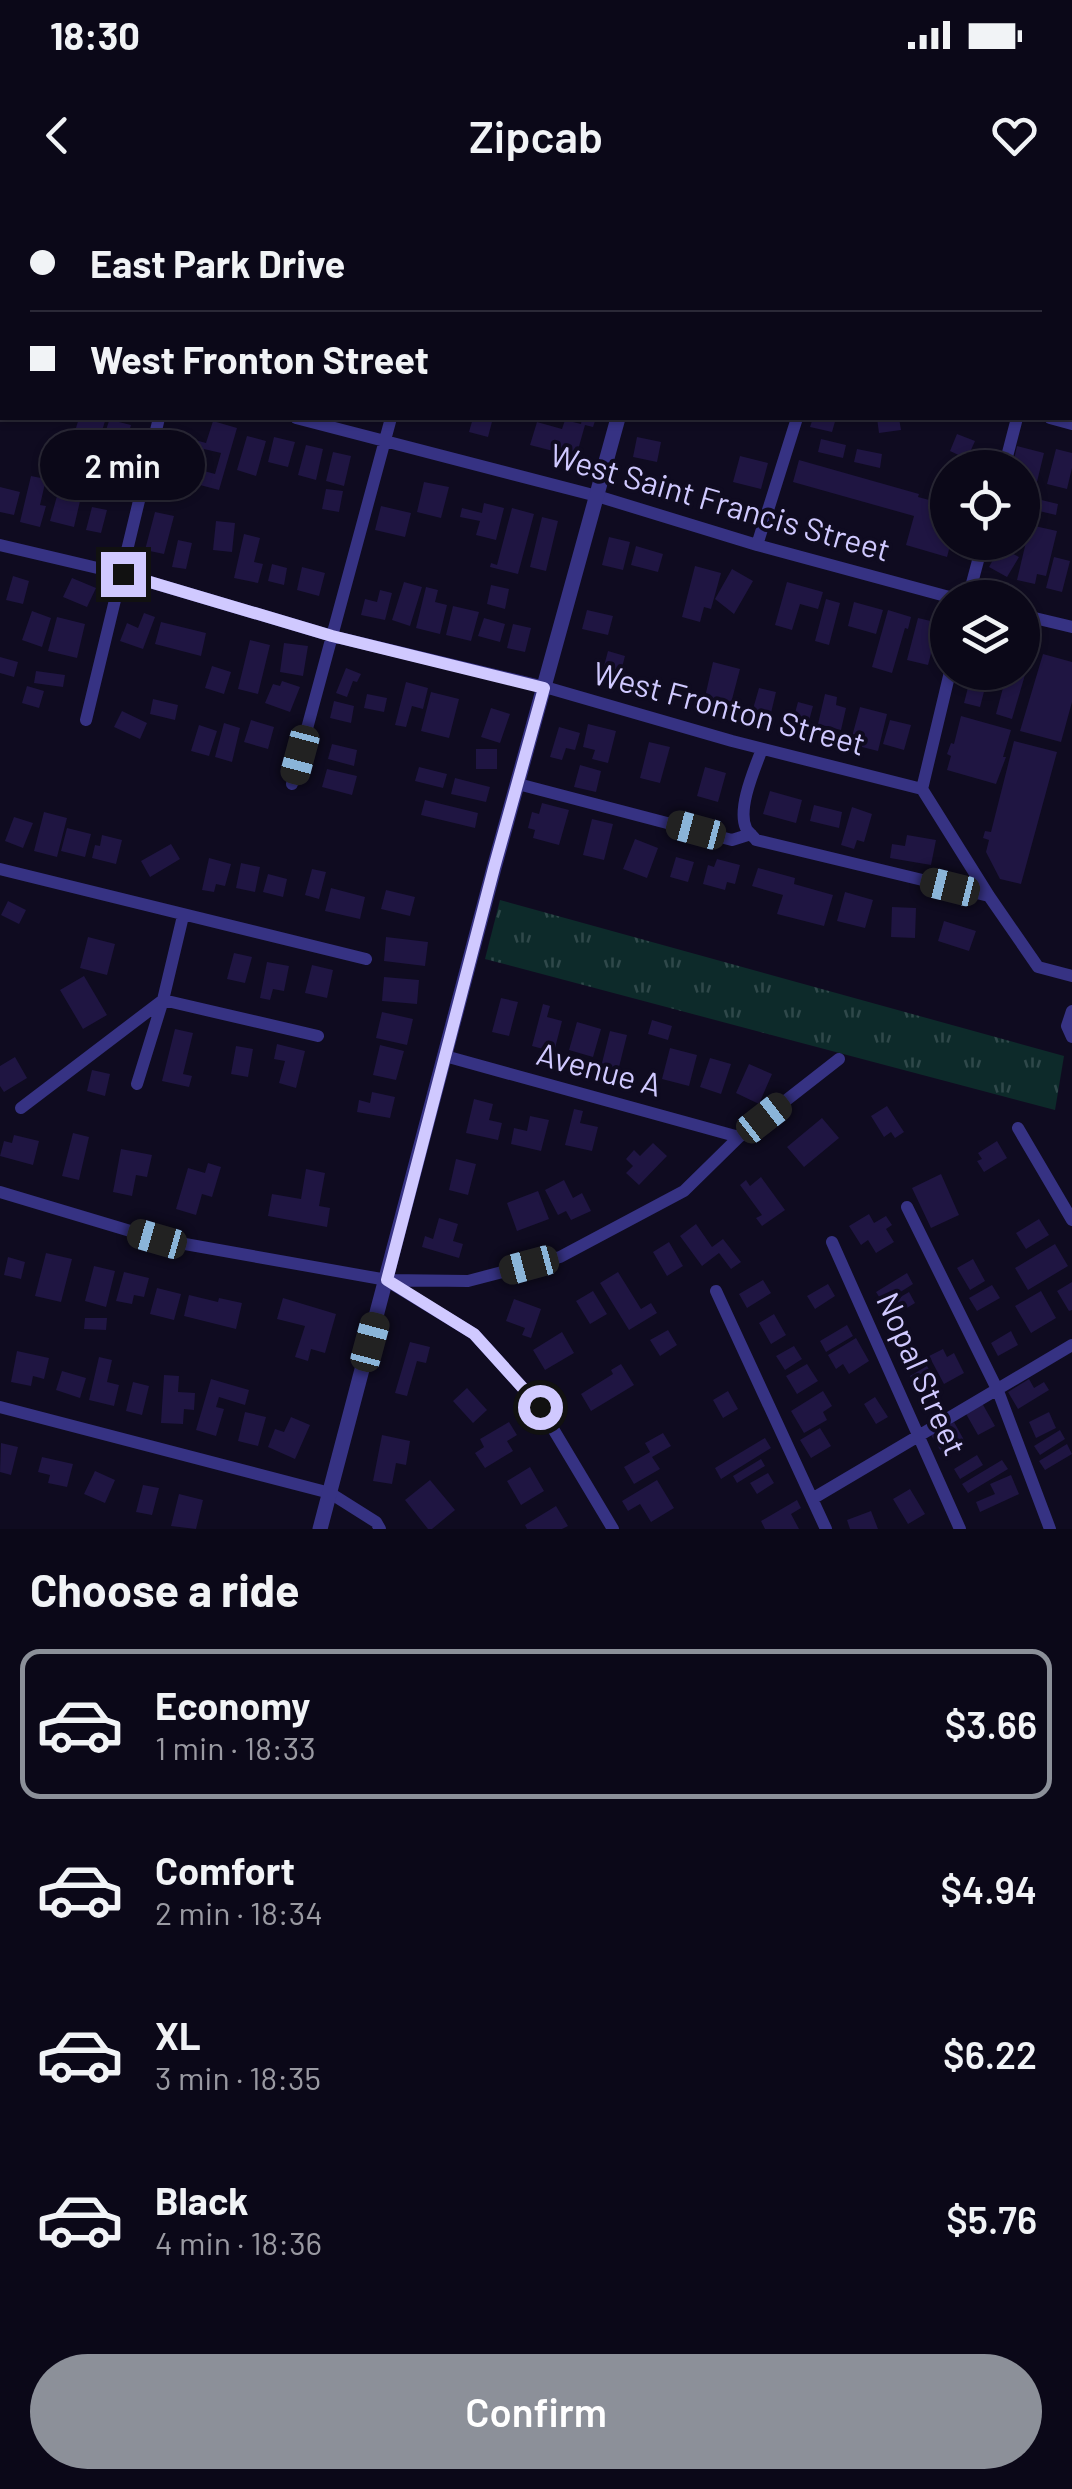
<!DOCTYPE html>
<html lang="en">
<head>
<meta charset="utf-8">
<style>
  :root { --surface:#0b0818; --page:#191625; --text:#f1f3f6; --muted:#9a9aa2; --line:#2b2937; --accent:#8c9099 }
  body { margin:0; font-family:Barlow,sans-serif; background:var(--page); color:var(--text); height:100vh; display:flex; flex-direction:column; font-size:38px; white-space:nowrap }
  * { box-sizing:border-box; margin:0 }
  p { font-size:32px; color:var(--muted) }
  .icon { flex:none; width:55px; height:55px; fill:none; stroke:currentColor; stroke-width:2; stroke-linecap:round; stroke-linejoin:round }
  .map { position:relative; height:1329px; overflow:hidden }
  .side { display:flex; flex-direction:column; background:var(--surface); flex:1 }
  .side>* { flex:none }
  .hud { position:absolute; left:0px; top:0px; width:1072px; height:220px; box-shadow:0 2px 8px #0004,0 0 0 2px var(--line); display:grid; align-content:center; height:220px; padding:0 30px; background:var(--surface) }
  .fabs { position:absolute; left:930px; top:250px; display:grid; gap:20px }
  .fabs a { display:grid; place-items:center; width:110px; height:110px; border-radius:50%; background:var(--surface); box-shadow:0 2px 8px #0004,0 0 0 2px var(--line); font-size:50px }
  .end { position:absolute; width:45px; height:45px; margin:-22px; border:12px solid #d0c9ff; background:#111; box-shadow:0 0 0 5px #111 }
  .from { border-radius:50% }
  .bubble { position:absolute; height:70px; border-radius:35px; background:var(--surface); box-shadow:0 2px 8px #0004,0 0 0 2px var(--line); font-size:32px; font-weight:600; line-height:70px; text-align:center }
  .car { position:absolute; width:30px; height:60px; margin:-30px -15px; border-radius:12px; box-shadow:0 0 8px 2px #0007; background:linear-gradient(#222 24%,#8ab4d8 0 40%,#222 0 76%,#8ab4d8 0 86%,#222 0) }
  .hud b { display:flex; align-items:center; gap:35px; height:95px; font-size:38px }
  .hud b+b { border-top:2px solid var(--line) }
  .hud i { width:25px; height:25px; background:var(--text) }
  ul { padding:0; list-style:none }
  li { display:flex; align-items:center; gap:30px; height:150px; margin:0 20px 15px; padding:0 10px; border:5px solid transparent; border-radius:20px }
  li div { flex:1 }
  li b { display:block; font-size:38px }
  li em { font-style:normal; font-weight:600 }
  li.current { border-color:var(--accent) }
  li>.icon { width:90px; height:90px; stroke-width:1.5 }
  h2 { padding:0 30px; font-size:45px; line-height:120px }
  .button { display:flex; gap:20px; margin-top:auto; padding:20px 30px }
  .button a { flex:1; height:115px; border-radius:60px; background:var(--accent); color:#fff; font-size:40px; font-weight:600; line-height:115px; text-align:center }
  .status { display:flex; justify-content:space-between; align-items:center; height:70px; padding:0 50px; background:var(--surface); direction:ltr }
  .status svg { height:28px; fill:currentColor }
  header { display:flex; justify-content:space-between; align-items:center; height:130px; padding:0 30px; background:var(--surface); font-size:45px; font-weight:600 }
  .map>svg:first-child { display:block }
  .grass { fill:url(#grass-tufts) }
  .building { fill:#1f1542 }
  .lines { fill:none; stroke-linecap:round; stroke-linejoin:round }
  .minor { stroke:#363283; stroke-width:12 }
  .tertiary { stroke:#363283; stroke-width:15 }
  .route { stroke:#d0c9ff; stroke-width:12 }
  .labels { text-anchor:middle; stroke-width:8; stroke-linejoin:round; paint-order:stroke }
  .street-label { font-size:32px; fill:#d0c9ff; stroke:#0f0b20 }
</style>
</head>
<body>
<div class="status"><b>18:30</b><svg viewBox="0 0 49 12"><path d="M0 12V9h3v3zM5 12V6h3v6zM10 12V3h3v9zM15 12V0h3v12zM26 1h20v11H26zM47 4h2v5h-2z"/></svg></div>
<header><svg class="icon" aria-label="back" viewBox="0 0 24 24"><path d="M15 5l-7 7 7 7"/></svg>Zipcab<svg class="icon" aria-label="heart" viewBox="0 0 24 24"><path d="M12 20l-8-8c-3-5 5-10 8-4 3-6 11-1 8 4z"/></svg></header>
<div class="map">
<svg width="1072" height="1329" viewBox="0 0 1072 1329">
  <defs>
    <pattern id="grass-tufts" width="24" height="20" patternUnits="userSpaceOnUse" patternTransform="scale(2.5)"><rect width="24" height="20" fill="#0d2a2a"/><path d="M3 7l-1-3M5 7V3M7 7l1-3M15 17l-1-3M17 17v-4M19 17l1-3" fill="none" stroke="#2f484a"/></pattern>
  </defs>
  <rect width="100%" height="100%" fill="#0f0b20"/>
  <path class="grass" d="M500,700L1064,856L1055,910L485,759Z"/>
  <path class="building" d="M79,218H106L101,234L76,228Z
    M110,218H121L119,222L131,225L127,239L105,233Z
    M473,218H493L488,237L469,232Z
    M582,218H596L593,227L585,225L576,257L530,245L537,222L562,229L565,220L581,224Z
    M813,218H836L832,232L810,227Z
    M877,218H899L901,230L879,233Z
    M213,221L237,228L219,290L200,285L204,271L215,274L221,253L204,249L194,284L161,274L173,234L206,243Z
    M957,234L975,241L967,259L950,251Z
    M247,236L266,241L256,276L237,270Z
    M106,237L126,242L121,263L101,258Z
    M274,237L295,242L288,267L268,262Z
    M637,237L661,242L657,262L633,257Z
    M821,239L846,245L843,258L818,252Z
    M306,245L323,249L316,280L298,275Z
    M1017,246L1044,253L1033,298L1058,304L1056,315L1022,307V268H1012Z
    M857,249L882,254L880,268L854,262Z
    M1056,249L1072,253V268L1067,289L1047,284Z
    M333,252L351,256L344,286L326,281Z
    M740,256L768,263L761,289L733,282Z
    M799,260L919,294L918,297L948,305V342H951L947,357L906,345L914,316L793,282Z
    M31,276L46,279L40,305L46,306L40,327L20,322Z
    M424,282L449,287L441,318L417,312Z
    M0,287L20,292L14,315L0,312Z
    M326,289L343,291L339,312L322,309Z
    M57,296L80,301L74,327L50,321Z
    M484,303L504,308L496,340L476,335L480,321L460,317L462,308L482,313Z
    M381,306L411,313L405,337L375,330Z
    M92,307L107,310L101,333L86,330Z
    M512,308L534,314L518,374L490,367L491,363L497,365Z
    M155,312L174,316L164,354L145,350Z
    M542,317L558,321L546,371L530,367Z
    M216,321L235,323L232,352L213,350Z
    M1030,325L1057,331L1046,376L1037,374L1035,384L1017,380Z
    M244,334L260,338L254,362L263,364L258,383L234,378Z
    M609,337L630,342L623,370L602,365Z
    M178,340L192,343L186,369L172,367Z
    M636,346L663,354L658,372L631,365Z
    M1000,347L1019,357L1007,377L989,367Z
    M1054,357L1070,361L1062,392L1046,388Z
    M272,364L287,368L284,385L268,381Z
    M695,366L721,373L711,409L704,407L700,422L682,417Z
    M302,367L325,373L319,396L297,390Z
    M732,369L753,381L734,414L715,399Z
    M13,376L29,381L23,404L6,400Z
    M72,378L96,388L87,407L63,397Z
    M404,382L422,387L410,426L392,420Z
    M787,382L823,392L818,409L800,404L792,430L775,425Z
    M491,385L509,389L505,409L487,404Z
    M426,387L438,390L435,402L447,405L440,434L416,428Z
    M380,390L392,393L385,420L361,415L365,399L377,402Z
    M826,399L840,403L829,445L815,441Z
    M854,402L883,410L876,434L848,426Z
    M453,406L479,412L471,441L446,435Z
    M587,410L613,416L608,435L582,429Z
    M888,410L911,417L908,429L905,428L892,473L872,467Z
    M32,411L51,418L42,447L22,440Z
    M144,413L155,417L143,449L120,441L127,423L138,428Z
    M57,417L85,424L77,458L48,451Z
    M484,418L505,424L500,442L478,436Z
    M918,418L939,423L928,465L907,460Z
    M161,422L206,433L201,456L155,444Z
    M513,424L531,428L525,452L507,448Z
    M250,440L270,445L258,494L238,489Z
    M284,443L308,446L303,476L280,472Z
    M608,451L625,456L620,475L603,470Z
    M1043,454L1072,462V502L1061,542L1020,531Z
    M0,457L18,462L14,477L0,473Z
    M713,462L740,469L731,503L705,497Z
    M212,466L231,472L224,494L205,488Z
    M1022,466L1027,468L1012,519L996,514L1004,484L987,480L980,507L964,503L972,472H1022Z
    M346,468L361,474L357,482L353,481L347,497L336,493Z
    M36,471L65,475L63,487L34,483Z
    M282,481L300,487L290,512L265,503L273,484L280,486Z
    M406,482L428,488L423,509L412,506L406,527L395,525Z
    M27,486L44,491L39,508L22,503Z
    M759,488L776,492L771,513L753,509Z
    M431,492L459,499L449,538L421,531Z
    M367,494L387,498L384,512L364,508Z
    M825,494L837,497L836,505L846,508L841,530L818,524Z
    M153,499L178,505L175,520L150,514Z
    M334,501L354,506L351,523L330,518Z
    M798,502L813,506L807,528L792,524Z
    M860,507L887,514L878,551L850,544Z
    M491,508L510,514L500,543L481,537Z
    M122,511L147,523L140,539L114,527Z
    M961,516L1011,530L1003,557H1006L996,584L947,570L951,556L947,554L951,543L954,544Z
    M251,520L274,527L268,549L244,542Z
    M890,520L911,525L904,550L883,544Z
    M224,523L240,528L232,562L215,557Z
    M588,524L616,531L608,563L592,559L595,550L583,547Z
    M199,525L217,531L209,556L191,551Z
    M559,527L580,533L575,550L566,548L562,560L550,557Z
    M1014,541L1057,552L1021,684L1000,679L986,652L989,640L983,638L985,631L991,632Z
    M649,542L670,547L660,583L640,578Z
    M332,544L357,550L354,566L328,559Z
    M476,549H497V569H476Z
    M580,565L601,571L596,592L574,587Z
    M419,567L447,574L443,588L415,581Z
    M705,567L726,573L718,602L697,596Z
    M327,569L357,576L352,595L322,587Z
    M455,578L490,587L486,602L451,594Z
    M770,591L802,600L796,623L763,614Z
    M425,600L478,613L475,628L421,615Z
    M542,603L569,610L559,645L533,638L535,630L528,628L532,612L539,614Z
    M814,605L842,612L839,628L810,621Z
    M852,607L872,614L864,642L857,640L854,649L841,645Z
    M44,612L67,618L57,657L34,651Z
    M14,617L33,623L23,648L5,641Z
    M592,619L613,624L604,660L583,655Z
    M67,628L91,634L85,657L61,651Z
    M102,635L122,640L116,664L92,658L95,645L100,646Z
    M907,635L936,640L931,665L890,658L892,644L905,646Z
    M635,639L658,648L647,678L623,669Z
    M171,644L180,659L150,677L141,661Z
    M676,657L694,662L688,682L670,677Z
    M209,658L231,664L225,686L216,684L214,692L202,690Z
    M717,659L740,665L735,684L727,682L725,690L703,684L708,665L714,667Z
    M241,663L260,667L255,692L236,688Z
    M758,668L795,678L794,684L833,695L824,726L777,714L783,695L752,686Z
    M312,669L326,672L319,699L305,695Z
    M268,674L287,679L283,697L263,692Z
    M331,688L365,697L360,719L325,711Z
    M386,690L415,697L410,716L381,709Z
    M845,692L873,700L865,728L837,721Z
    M8,701L26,710L19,724L1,715Z
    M892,707L916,708L915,738L891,737Z
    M944,721L976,731L969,751L938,741Z
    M88,737L115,744L107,775L80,768Z
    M386,737L428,742L425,766L384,761Z
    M234,753L252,757L245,783L227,779Z
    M267,762L289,766L284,791L273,789L270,800L260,798Z
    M312,765L333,770L327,798L305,793Z
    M84,776L107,815L83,829L60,790Z
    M384,777L419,780L417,804L382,801Z
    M501,798L518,802L509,836L492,832Z
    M543,804L550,806L547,817L562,821L554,852L532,846Z
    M382,812L413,819L407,845L376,838Z
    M652,820L672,826L668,840L648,834Z
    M577,822L601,829L593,857L569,850Z
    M175,829L193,833L183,874L192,876L189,887L162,881Z
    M610,831L627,835L618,871L601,867Z
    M277,844L305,851L296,888L279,883L285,861L274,859Z
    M380,845L404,851L396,880L373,875Z
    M236,846L253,849L248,877L231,874Z
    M670,848L697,855L689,886L662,879Z
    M15,857L27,878L4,892L0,886V866Z
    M710,858L731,864L721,894L700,887Z
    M749,864L772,874L759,904L736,893Z
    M92,870L110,874L105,896L87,891Z
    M372,892L395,897L390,918L357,912L359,900L370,903Z
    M474,899L493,904L489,920L502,923L498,940L466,933Z
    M887,906L904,932L895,938L891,932L884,937L871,916Z
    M574,909L583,911L580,923L598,927L592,951L565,945Z
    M530,916L549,920L541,951L511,944L514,928L527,931Z
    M822,918L839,938L804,967L787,947Z
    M73,933L89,937L79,980L62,976Z
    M14,935L39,941L33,965L0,956L4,941L12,943Z
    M997,941L1007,958L984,972L977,961L982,959L978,953Z
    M653,943L667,956L639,985L626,973L633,966L626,959L634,950L640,956Z
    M121,949L152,955L147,977L136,975L132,996L113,992Z
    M456,959L476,964L468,995L449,990Z
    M208,963L221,967L212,997L202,994L196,1015L176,1009L188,968L205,973Z
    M306,969L325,973L319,1006L330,1008L327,1027L268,1016L272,994L301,999Z
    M941,974L959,1015L931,1028L912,988Z
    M761,977L785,1010L762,1026L756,1018L762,1015L740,985L746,980L750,986Z
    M564,980L573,998L582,993L591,1011L571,1020L566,1011L558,1015L545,990Z
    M538,991L549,1019L517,1031L507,1003Z
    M869,1014L874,1023L886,1016L892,1025L886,1029L894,1042L876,1053L868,1040L861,1045L849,1026Z
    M439,1018L458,1024L453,1041L463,1044L459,1058L422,1047L425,1036L433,1039Z
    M1039,1019L1049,1035L1026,1049L1016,1033Z
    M696,1024L712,1047L723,1039L741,1062L731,1069L719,1053L702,1066L680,1036Z
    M669,1042L683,1066L667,1076L653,1052Z
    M1055,1044L1068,1066L1028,1090L1015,1068Z
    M46,1053L72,1059L61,1102L35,1096Z
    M8,1057L25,1062L21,1079L4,1075Z
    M973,1059L985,1081L970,1090L957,1068Z
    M94,1066L115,1071L106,1107L85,1101Z
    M124,1072L149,1078L144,1097L134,1095L132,1104L116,1101Z
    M618,1072L641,1109L651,1103L657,1113L629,1130L600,1083Z
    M907,1073L913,1084L883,1103L876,1092Z
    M763,1080L771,1093L747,1108L739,1094Z
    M1072,1082V1110L1069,1111L1057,1091Z
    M828,1084L835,1096L815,1109L807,1096Z
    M992,1085L1000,1098L977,1111L969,1098Z
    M157,1088L181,1094L174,1120L150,1114Z
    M593,1091L607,1114L590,1124L576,1101Z
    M1041,1091L1056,1118L1031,1133L1015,1106Z
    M909,1092L915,1103L892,1117L885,1106Z
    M189,1095L218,1102L219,1098L242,1103L236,1129L184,1116Z
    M283,1098L336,1114L325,1153L311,1149L308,1161L295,1157L305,1126L277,1119Z
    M514,1099L541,1109L531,1138L522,1135L525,1128L506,1121Z
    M774,1114L786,1135L771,1144L759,1123Z
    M85,1118H107L106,1130L84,1129Z
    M847,1125L853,1136L826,1152L820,1141Z
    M668,1130L677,1145L660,1156L650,1140Z
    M1011,1131L1018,1145L998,1156L991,1143Z
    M562,1132L574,1153L545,1170L533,1150Z
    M856,1138L869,1161L849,1174L843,1164L836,1169L828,1155Z
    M410,1142L430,1147L426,1163L417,1161L407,1196L395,1193Z
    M794,1146L802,1159L785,1170L776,1156Z
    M943,1149L947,1157L954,1153L964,1173L944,1184L929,1156Z
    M17,1151L49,1158L44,1179L33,1176L31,1186L11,1182Z
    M99,1157L112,1160L107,1182L119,1185L114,1206L89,1200Z
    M621,1164L634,1185L591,1211L581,1194L613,1174L611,1170Z
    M807,1164L818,1181L797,1194L786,1176Z
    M927,1166L938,1185L922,1194L910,1176Z
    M62,1171L86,1178L80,1198L56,1190Z
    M164,1175L179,1176L178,1192L195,1193L194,1210L184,1209L183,1224L161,1223Z
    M211,1179L249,1190L245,1205L219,1197L216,1207L224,1209L216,1236L196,1230Z
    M1029,1179L1034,1188L1044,1182L1049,1190L1018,1209L1008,1192Z
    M133,1182L149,1186L142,1215L126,1211Z
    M467,1188L487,1210L473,1223L453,1201Z
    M728,1191L738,1209L723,1218L713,1200Z
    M823,1191L832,1206L823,1212L827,1220L804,1233L791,1211Z
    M875,1197L888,1217L876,1224L864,1204Z
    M982,1203L995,1226L978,1235L965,1212Z
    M245,1212L266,1217L258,1246L238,1241Z
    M1049,1212L1056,1228L1036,1238L1029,1222Z
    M291,1217L310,1225L295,1259L268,1247L275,1229L284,1232Z
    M509,1222L517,1235L507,1241L513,1251L485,1268L475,1253L484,1247L480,1239Z
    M954,1222L964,1240L942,1253L931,1235Z
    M820,1228L831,1246L811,1258L800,1240Z
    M1060,1230L1065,1239L1040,1255L1034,1246Z
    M663,1233L671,1246L652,1257L660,1269L634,1284L624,1267L650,1252L645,1243Z
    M382,1235L410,1241L406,1265L396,1263L392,1284L373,1281Z
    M765,1238L771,1248L721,1279L715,1268Z
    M1,1243L18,1247L11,1275L0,1272Z
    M1067,1244L1072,1254L1045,1270L1039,1261Z
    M977,1255L983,1265L960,1279L954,1269Z
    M42,1257L73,1264L67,1287L48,1283L50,1275L38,1272Z
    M761,1259L765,1266L737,1283L733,1276Z
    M1002,1260L1008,1269L968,1293L962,1284Z
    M530,1267L544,1291L521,1305L507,1281Z
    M95,1271L115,1280L105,1303L84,1294Z
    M768,1273L774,1283L757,1294L750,1283Z
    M1011,1275L1019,1294L980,1312L976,1302L995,1294L990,1284Z
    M430,1280L455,1310L432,1329H428L405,1300Z
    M657,1280L674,1308L651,1322L640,1304L628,1311L622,1301Z
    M143,1285L159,1288L152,1315L136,1312Z
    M910,1289L925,1314L908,1324L893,1299Z
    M179,1294L203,1300L196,1329L171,1326Z
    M797,1300L801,1308L791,1314L799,1329H765L761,1321Z
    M556,1306L568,1326L562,1329H527L525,1325Z
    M871,1311L878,1329H850L847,1320Z"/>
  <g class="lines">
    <path class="minor" d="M240,0L250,2
      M1019,0L1030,2
      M221,2L222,0
      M449,2L450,0
      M859,2L860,0
      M1070,7L1072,0
      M0,141L2,142
      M296,218L597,296L757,345L953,398
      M1050,218L1072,224
      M1004,268L1017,218
      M0,345L123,374L332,436L545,487L732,541L922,589
      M757,345L797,218
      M968,398L983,342
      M1022,415L1072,427
      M950,472L922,589L989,696L1038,767L1072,776
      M86,520L159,218
      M762,549C755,568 737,608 746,628C746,630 755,638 756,640L989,696
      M292,584L391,218
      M518,584L732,640L751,634
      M0,669L366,759
      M1072,811L1067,826L1072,837
      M445,856L739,937
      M137,884L163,800L318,836
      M21,908L163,800L183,716
      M1018,928L1072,1020
      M0,992L157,1039L387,1080L468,1081L560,1057L684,991L739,937L839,859
      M907,1007L998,1191L1050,1329
      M832,1042L960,1329
      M389,1082L474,1134L540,1207L613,1329
      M716,1091L826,1329
      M0,1207L330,1293L376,1322L380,1329
      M812,1299L1072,1145"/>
    <path class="tertiary" d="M637,2L638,0
      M320,1329L494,668L618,218"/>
  </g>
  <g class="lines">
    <path class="route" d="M123,374L332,436L544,488L494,668L387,1080L474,1134L540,1207"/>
  </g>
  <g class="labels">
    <g class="street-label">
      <text transform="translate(720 303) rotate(16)" y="11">West Saint Francis Street</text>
      <text transform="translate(729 509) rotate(15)" y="11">West Fronton Street</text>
      <text transform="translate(599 870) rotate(15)" y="11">Avenue A</text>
      <text transform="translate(921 1174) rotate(66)" y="11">Nopal Street</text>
    </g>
  </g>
</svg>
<div class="fabs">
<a><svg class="icon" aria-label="locate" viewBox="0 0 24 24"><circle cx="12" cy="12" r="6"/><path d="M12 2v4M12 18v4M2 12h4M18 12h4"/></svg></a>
<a><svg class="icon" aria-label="layers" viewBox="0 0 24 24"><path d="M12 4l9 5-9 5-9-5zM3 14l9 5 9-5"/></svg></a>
</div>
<i class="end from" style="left:540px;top:1207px"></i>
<i class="end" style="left:123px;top:374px"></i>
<div class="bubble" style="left:40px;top:230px;width:165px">2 min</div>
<i class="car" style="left:300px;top:555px;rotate:195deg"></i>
<i class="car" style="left:696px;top:630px;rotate:285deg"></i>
<i class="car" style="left:950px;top:687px;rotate:284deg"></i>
<i class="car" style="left:764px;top:918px;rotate:52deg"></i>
<i class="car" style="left:157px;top:1039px;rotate:286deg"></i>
<i class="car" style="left:529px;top:1065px;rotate:255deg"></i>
<i class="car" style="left:370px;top:1142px;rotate:15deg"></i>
<div class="hud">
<b><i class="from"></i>East Park Drive</b>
<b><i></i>West Fronton Street</b>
</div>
</div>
<section class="side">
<h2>Choose a ride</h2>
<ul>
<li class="current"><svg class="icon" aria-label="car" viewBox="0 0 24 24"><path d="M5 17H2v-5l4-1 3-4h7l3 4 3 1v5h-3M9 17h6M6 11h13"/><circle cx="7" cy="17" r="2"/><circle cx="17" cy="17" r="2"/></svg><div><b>Economy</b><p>1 min · 18:33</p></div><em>$3.66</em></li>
<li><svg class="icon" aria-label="car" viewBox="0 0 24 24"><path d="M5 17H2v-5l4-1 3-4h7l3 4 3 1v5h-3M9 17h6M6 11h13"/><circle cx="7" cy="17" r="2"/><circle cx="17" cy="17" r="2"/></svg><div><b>Comfort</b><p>2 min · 18:34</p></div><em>$4.94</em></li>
<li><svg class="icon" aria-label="car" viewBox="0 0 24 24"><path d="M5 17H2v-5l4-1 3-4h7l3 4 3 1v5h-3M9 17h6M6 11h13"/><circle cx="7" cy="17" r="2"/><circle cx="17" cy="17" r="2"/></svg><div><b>XL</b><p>3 min · 18:35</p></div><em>$6.22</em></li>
<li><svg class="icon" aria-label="car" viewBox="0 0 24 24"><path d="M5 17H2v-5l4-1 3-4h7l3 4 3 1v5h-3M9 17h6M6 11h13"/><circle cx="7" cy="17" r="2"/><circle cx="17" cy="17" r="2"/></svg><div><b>Black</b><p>4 min · 18:36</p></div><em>$5.76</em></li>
</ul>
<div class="button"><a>Confirm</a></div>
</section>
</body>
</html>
